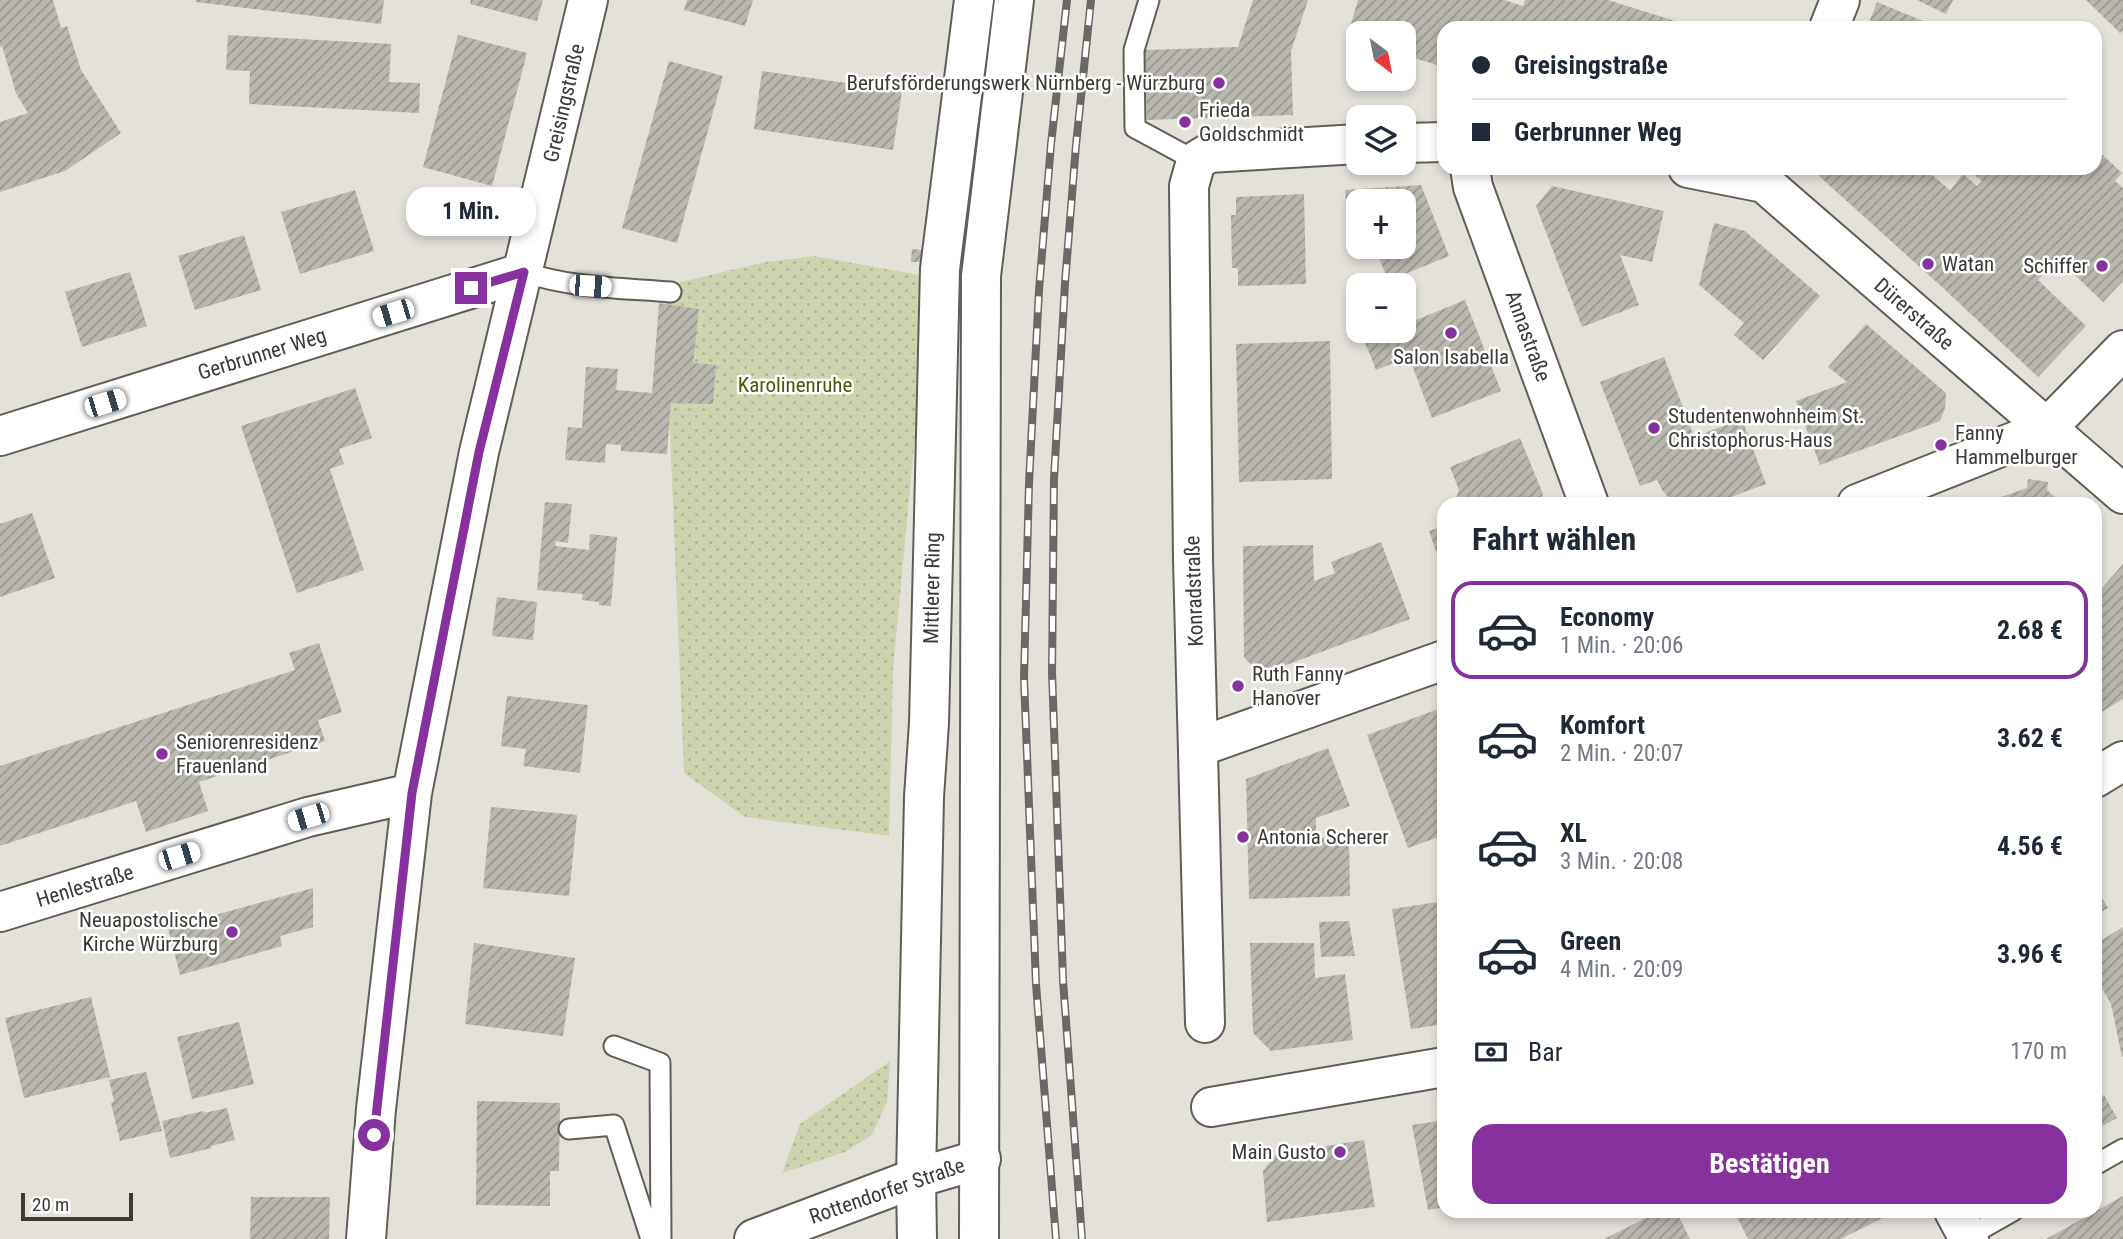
<!DOCTYPE html>
<html lang="de">
<head>
<meta charset="utf-8">
<style>
  :root { --surface:#fff; --page:#f2f2f3; --text:#1f2937; --muted:#747a83; --line:#e0e1e3; --accent:#87319f }
  body { margin:0; font-family:"Roboto Condensed",sans-serif; background:var(--page); color:var(--text); height:100vh; display:flex; flex-direction:column; font-size:26px; white-space:nowrap }
  * { box-sizing:border-box; margin:0 }
  p { font-size:23px; color:var(--muted) }
  .icon { flex:none; width:38px; height:38px; fill:none; stroke:currentColor; stroke-width:2; stroke-linecap:round; stroke-linejoin:round }
  .map { position:relative; flex:1; overflow:hidden }
  .drawer { position:absolute; left:1437px; top:497px; width:665px; height:721px; display:flex; flex-direction:column; background:var(--surface); border-radius:21px; box-shadow:0 4px 10px #0003 }
  .drawer>* { flex:none }
  .guide { position:absolute; left:1437px; top:21px; width:665px; height:154px; border-radius:21px; box-shadow:0 4px 10px #0003; display:grid; align-content:center; height:154px; padding:0 35px; background:var(--surface) }
  .needle { width:46px; rotate:148deg }
  .controls { position:absolute; left:1346px; top:21px; display:grid; gap:14px }
  .controls a { display:grid; place-items:center; width:70px; height:70px; border-radius:14px; background:var(--surface); box-shadow:0 4px 10px #0003; font-size:35px }
  .scale { position:absolute; left:21px; bottom:18px; width:112px; box-sizing:border-box; padding-left:7px; border:4px solid #3b3a36; border-top:0; font-size:19px; line-height:24px; white-space:nowrap; color:#3b3a36; -webkit-text-stroke:5px #fff; paint-order:stroke }
  .end { position:absolute; width:32px; height:32px; margin:-16px; border:9px solid #87319f; background:#fff; box-shadow:0 0 0 4px #fff }
  .from { border-radius:50% }
  .bubble { position:absolute; height:49px; border-radius:21px; background:var(--surface); box-shadow:0 4px 10px #0003; font-size:23px; font-weight:700; line-height:49px; text-align:center }
  .car { position:absolute; width:21px; height:42px; margin:-21px -10px; border-radius:9px; box-shadow:0 0 5px 2px #0007; background:linear-gradient(#fff 24%,#345 0 40%,#fff 0 76%,#345 0 86%,#fff 0) }
  .guide b { display:flex; align-items:center; gap:24px; height:66px; font-size:26px }
  .guide b+b { border-top:2px solid var(--line) }
  .guide i { width:18px; height:18px; background:var(--text) }
  ul { padding:0; list-style:none }
  li { display:flex; align-items:center; gap:21px; height:98px; margin:0 14px 10px; padding:0 21px; border:4px solid transparent; border-radius:21px }
  li div { flex:1 }
  li b { display:block; font-size:26px }
  li em { font-style:normal; font-weight:700 }
  li.active { border-color:var(--accent) }
  li>.icon { width:63px; height:63px; stroke-width:1.5 }
  h2 { padding:0 35px; font-size:32px; line-height:84px }
  .pay { display:flex; align-items:center; gap:18px; height:77px; padding:0 35px; font-size:26px }
  .pay p { margin-inline-start:auto }
  .action { display:flex; gap:14px; margin-top:auto; padding:14px 35px }
  .action a { flex:1; height:80px; border-radius:21px; background:var(--accent); color:#fff; font-size:28px; font-weight:700; line-height:80px; text-align:center }
  .map>svg:first-child { display:block }
  .grass { fill:url(#grass-dots) }
  .building { fill:url(#building-hatch); fill-rule:evenodd }
  .lines { fill:none; stroke-linecap:round; stroke-linejoin:round }
  .service-casing { stroke:#605e56; stroke-width:23 }
  .minor-casing { stroke:#605e56; stroke-width:42 }
  .tertiary-casing { stroke:#605e56; stroke-width:42 }
  .primary-casing { stroke:#605e56; stroke-width:42 }
  .service { stroke:#fff; stroke-width:19 }
  .minor { stroke:#fff; stroke-width:38 }
  .tertiary { stroke:#fff; stroke-width:38 }
  .primary { stroke:#fff; stroke-width:38 }
  .rail-casing { stroke:#6b6964; stroke-width:8 }
  .rail { stroke:#fff; stroke-width:5; stroke-dasharray:16; stroke-linecap:butt }
  .route { stroke:#87319f; stroke-width:9 }
  .poi-dot { fill:#87319f; stroke:#fff; stroke-width:2.5 }
  .labels { text-anchor:middle; stroke-width:5; stroke-linejoin:round; paint-order:stroke }
  .poi-label { font-size:21px; fill:#3b3a36; stroke:#fff; text-anchor:start }
  .street-label { font-size:21px; fill:#3b3a36; stroke:#fff }
  .park-label { font-size:21px; fill:#4e5708; stroke:#fff }
</style>
</head>
<body>
<div class="map">
<svg width="2123" height="1239" viewBox="0 0 2123 1239">
  <defs>
    <pattern id="grass-dots" width="8" height="8" patternUnits="userSpaceOnUse" patternTransform="scale(1.75)"><rect width="8" height="8" fill="#cdd4b0"/><path d="M2 2h.1M6 6h.1" fill="none" stroke="#b1b798" stroke-width="1.8" stroke-linecap="round"/></pattern>
    <pattern id="building-hatch" width="6" height="6" patternUnits="userSpaceOnUse" patternTransform="scale(1.75)"><rect width="6" height="6" fill="#bab7af"/><path d="M-1 1l2-2M0 6l6-6M5 7l2-2" fill="none" stroke="#98968f"/></pattern>
  </defs>
  <rect width="100%" height="100%" fill="#e4e1d9"/>
  <path class="grass" d="M814,256L930,277L893,669L889,836L745,817L684,773L664,286L765,262Z
    M890,1061L887,1102L872,1135L845,1152L782,1173L800,1124Z"/>
  <path class="building" d="M0,0H53L61,28L67,26L81,70L121,133L65,171L0,192V122L28,113L16,93L2,46L0,47Z
    M196,0H384L381,24L196,2Z
    M471,0H543L537,21L470,4Z
    M687,0H753L745,26L684,10Z
    M1253,0H1308L1291,51L1293,115L1147,120L1145,50L1238,47Z
    M1358,0H1504L1523,6L1525,0H1608L1694,27L1444,28V67L1404,55V33H1358V41L1347,37Z
    M1917,0H1953L1946,14Z
    M2086,0H2123V30L2120,33Z
    M1877,2L1940,28H1867Z
    M228,35L391,44L389,82L420,83L419,113L249,104L250,71L226,70Z
    M458,35L527,53L492,186L423,167Z
    M669,61L723,76L677,243L622,228Z
    M762,71L902,91L893,150L754,129Z
    M2095,148L2122,173L2115,181L2123,188V281L2103,302L2058,259L2038,280L2086,326L2038,377L1943,288L1820,177L1818,168H1924L1950,190L1963,174L1977,186L1982,181L1966,168H2095Z
    M1421,185L1449,256L1388,281L1380,260L1368,251L1349,252L1345,190ZM1358,201H1404V247H1358Z
    M1552,186L1664,211L1652,262L1620,255L1639,305L1582,327L1536,206Z
    M355,190L374,251L300,274L281,212Z
    M1304,194L1306,284L1238,286V268H1232L1231,215H1236V197Z
    M1714,223L1745,231L1820,296L1763,360L1734,335L1744,323L1699,285Z
    M244,235L261,290L195,310L178,256Z
    M912,249L922,250L921,262H911Z
    M130,272L147,326L82,347L65,292Z
    M1465,300L1501,391L1432,418L1409,357L1376,370L1364,340L1388,331H1404V325Z
    M659,303L699,309L693,363L716,365L713,404L671,403L667,454L621,451V445L606,444L605,463L565,460L568,427L582,428L586,367L618,369L616,390L652,393Z
    M1866,324L1946,393L1945,408L1940,421L1820,465L1796,401L1847,382L1828,367Z
    M1330,341L1332,479L1239,482L1236,344Z
    M1664,357L1694,437L1742,419L1766,484L1712,504H1691L1689,500L1681,501L1669,498L1662,490L1657,480L1640,486L1600,382Z
    M355,388L372,438L339,449L344,464L330,469L364,570L297,593L241,426Z
    M1520,438L1543,494L1539,504H1454L1459,490L1450,467Z
    M2028,479L2048,482L2047,490L2063,504H1981L2027,488Z
    M545,502L572,504L568,543L556,541L555,546L589,550L590,534L617,537L611,606L599,605V602L582,600L583,594L537,590Z
    M32,513L55,578L0,597V524Z
    M1444,526V572H1443L1429,531Z
    M1381,542L1410,619L1267,672L1254,668L1244,657L1243,546L1313,545L1314,581L1335,573L1331,562Z
    M2123,564V699L2095,716V596Z
    M497,597L537,602L533,640L492,636Z
    M319,643L342,712L318,720L325,741L199,782L208,811L146,832L136,801L0,846V766L295,670L289,653Z
    M507,696L588,705L580,773L523,766L526,749L501,746Z
    M1444,707V835L1408,848L1367,735Z
    M1328,748L1350,806L1316,818V838L1349,837L1350,896L1249,899L1246,779Z
    M491,807L577,815L569,896L483,888Z
    M2095,886L2108,908L2095,915Z
    M313,888V927L280,936L282,946L180,975L168,928Z
    M1444,901V1024L1411,1029L1392,909Z
    M1349,921L1355,956L1321,957L1319,922Z
    M2123,927V1057H2122L2111,1004L2095,976V944Z
    M474,943L575,958L563,1036L465,1024Z
    M1250,943H1314L1315,978L1345,974L1353,1040L1271,1051L1253,1033Z
    M91,997L110,1077L24,1098L5,1018Z
    M239,1022L254,1084L192,1099L177,1037Z
    M146,1072L162,1131L120,1141L111,1103L114,1101L109,1080Z
    M2095,1086L2100,1097L2104,1095L2117,1118L2095,1130Z
    M477,1101L560,1103L559,1171H550V1206L476,1205Z
    M227,1108L235,1140L211,1146L212,1148L170,1158L162,1121L203,1111L204,1113Z
    M1444,1120V1207L1428,1210L1412,1125Z
    M1364,1140L1375,1207L1267,1222L1263,1171L1276,1154Z
    M2123,1196V1239H2046Z
    M251,1197H330L329,1239H250Z
    M1660,1211H1676L1690,1239H1604Z
    M1734,1211H1896L1841,1239H1748Z"/>
  <g class="lines">
    <defs>
      <path id="service" d="M1149,0L1134,50L1135,128L1196,161
        M524,272C570,288 622,288 671,292
        M614,1046L660,1063L661,1239
        M569,1129L614,1125L651,1239
        M2095,1165L2123,1149
        M1967,1237L2013,1211"/>
      <path id="minor" d="M1829,28L1840,0
        M1404,143L1444,142
        M1470,168L1473,187L1589,504
        M1688,168L1764,183L2123,494
        M0,436L524,272
        M1857,504L2046,429L2123,350
        M1199,747L1444,660
        M0,912L308,817L412,793
        M1205,1023L1193,559L1189,186L1196,161L1209,153L1358,144
        M1954,1211L1969,1239
        M366,1239L376,1109L412,793L479,452L588,0"/>
      <path id="tertiary" d="M2095,778L2123,761
        M1211,1107L1444,1067
        M754,1239L916,1178L981,1159"/>
      <path id="primary" d="M917,1239L916,1178L924,797L929,723L940,269L974,0
        M979,1239L981,276L1014,0"/>
    </defs>
    <use href="#service" class="service-casing"/>
    <use href="#minor" class="minor-casing"/>
    <use href="#tertiary" class="tertiary-casing"/>
    <use href="#primary" class="primary-casing"/>
    <use href="#service" class="service"/>
    <use href="#minor" class="minor"/>
    <use href="#tertiary" class="tertiary"/>
    <use href="#primary" class="primary"/>
    <defs>
      <path id="rail" d="M1056,1239L1036,984L1024,678L1029,483L1039,290L1051,144L1067,0
        M1082,1239L1063,980L1052,672L1054,479L1065,283L1076,145L1091,0"/>
    </defs>
    <use href="#rail" class="rail-casing"/>
    <use href="#rail" class="rail"/>
  </g>
  <g class="lines">
    <path class="route" d="M374,1135L412,793L479,452L524,272L471,288"/>
  </g>
  <g class="poi-dot">
    <circle cx="1219" cy="83" r="7"/>
    <circle cx="1185" cy="122" r="7"/>
    <circle cx="1928" cy="264" r="7"/>
    <circle cx="2102" cy="266" r="7"/>
    <circle cx="1451" cy="333" r="7"/>
    <circle cx="1654" cy="428" r="7"/>
    <circle cx="1941" cy="445" r="7"/>
    <circle cx="1238" cy="686" r="7"/>
    <circle cx="162" cy="754" r="7"/>
    <circle cx="1243" cy="837" r="7"/>
    <circle cx="232" cy="932" r="7"/>
    <circle cx="1340" cy="1152" r="7"/>
  </g>
  <g class="labels">
    <g class="poi-label">
      <text x="1205" y="90" text-anchor="end">Berufsförderungswerk Nürnberg - Würzburg</text>
      <text x="1199" y="117">Frieda<tspan x="1199" dy="24">Goldschmidt</tspan></text>
      <text x="1942" y="271">Watan</text>
      <text x="2088" y="273" text-anchor="end">Schiffer</text>
      <text x="1451" y="364" text-anchor="middle">Salon Isabella</text>
      <text x="1668" y="423">Studentenwohnheim St.<tspan x="1668" dy="24">Christophorus-Haus</tspan></text>
      <text x="1955" y="440">Fanny<tspan x="1955" dy="24">Hammelburger</tspan></text>
      <text x="1252" y="681">Ruth Fanny<tspan x="1252" dy="24">Hanover</tspan></text>
      <text x="176" y="749">Seniorenresidenz<tspan x="176" dy="24">Frauenland</tspan></text>
      <text x="1257" y="844">Antonia Scherer</text>
      <text x="218" y="927" text-anchor="end">Neuapostolische<tspan x="218" dy="24">Kirche Würzburg</tspan></text>
      <text x="1326" y="1159" text-anchor="end">Main Gusto</text>
    </g>
    <g class="street-label">
      <text transform="translate(564 103) rotate(-77)" y="7">Greisingstraße</text>
      <text transform="translate(1914 314) rotate(41)" y="7">Dürerstraße</text>
      <text transform="translate(1528 336) rotate(70)" y="7">Annastraße</text>
      <text transform="translate(262 354) rotate(-17)" y="7">Gerbrunner Weg</text>
      <text transform="translate(932 588) rotate(-89)" y="7">Mittlerer Ring</text>
      <text transform="translate(1194 591) rotate(-92)" y="7">Konradstraße</text>
      <text transform="translate(85 886) rotate(-17)" y="7">Henlestraße</text>
      <text transform="translate(887 1191) rotate(-19)" y="7">Rottendorfer Straße</text>
    </g>
    <g class="park-label">
      <text x="795" y="392">Karolinenruhe</text>
    </g>
  </g>
</svg>
<div class="controls">
<a><svg class="needle" viewBox="-14 -14 28 28"><path d="M0-13l5 13h-10z" fill="#e53935"/><path d="M0 13l5-13h-10z" fill="#747a83"/></svg></a>
<a><svg class="icon" aria-label="layers" viewBox="0 0 24 24"><path d="M12 4l9 5-9 5-9-5zM3 14l9 5 9-5"/></svg></a>
<a>+</a>
<a>−</a>
</div>
<div class="scale">20 m</div>
<i class="end from" style="left:374px;top:1135px"></i>
<i class="end" style="left:471px;top:288px"></i>
<div class="bubble" style="left:406px;top:187px;width:130px">1 Min.</div>
<i class="car" style="left:590px;top:286px;rotate:94deg"></i>
<i class="car" style="left:393px;top:313px;rotate:253deg"></i>
<i class="car" style="left:105px;top:403px;rotate:73deg"></i>
<i class="car" style="left:308px;top:817px;rotate:253deg"></i>
<i class="car" style="left:179px;top:856px;rotate:73deg"></i>
<div class="guide">
<b><i class="from"></i>Greisingstraße</b>
<b><i></i>Gerbrunner Weg</b>
</div>
<section class="drawer">
<h2>Fahrt wählen</h2>
<ul>
<li class="active"><svg class="icon" aria-label="car" viewBox="0 0 24 24"><path d="M5 17H2v-5l4-1 3-4h7l3 4 3 1v5h-3M9 17h6M6 11h13"/><circle cx="7" cy="17" r="2"/><circle cx="17" cy="17" r="2"/></svg><div><b>Economy</b><p>1 Min. · 20:06</p></div><em>2.68 €</em></li>
<li><svg class="icon" aria-label="car" viewBox="0 0 24 24"><path d="M5 17H2v-5l4-1 3-4h7l3 4 3 1v5h-3M9 17h6M6 11h13"/><circle cx="7" cy="17" r="2"/><circle cx="17" cy="17" r="2"/></svg><div><b>Komfort</b><p>2 Min. · 20:07</p></div><em>3.62 €</em></li>
<li><svg class="icon" aria-label="car" viewBox="0 0 24 24"><path d="M5 17H2v-5l4-1 3-4h7l3 4 3 1v5h-3M9 17h6M6 11h13"/><circle cx="7" cy="17" r="2"/><circle cx="17" cy="17" r="2"/></svg><div><b>XL</b><p>3 Min. · 20:08</p></div><em>4.56 €</em></li>
<li><svg class="icon" aria-label="car" viewBox="0 0 24 24"><path d="M5 17H2v-5l4-1 3-4h7l3 4 3 1v5h-3M9 17h6M6 11h13"/><circle cx="7" cy="17" r="2"/><circle cx="17" cy="17" r="2"/></svg><div><b>Green</b><p>4 Min. · 20:09</p></div><em>3.96 €</em></li>
</ul>
<div class="pay"><svg class="icon" aria-label="cash" viewBox="0 0 24 24"><path d="M3 7h18v10H3z"/><circle cx="12" cy="12" r="2"/></svg>Bar<p>170 m</p></div>
<div class="action"><a>Bestätigen</a></div>
</section>
</div>
</body>
</html>
